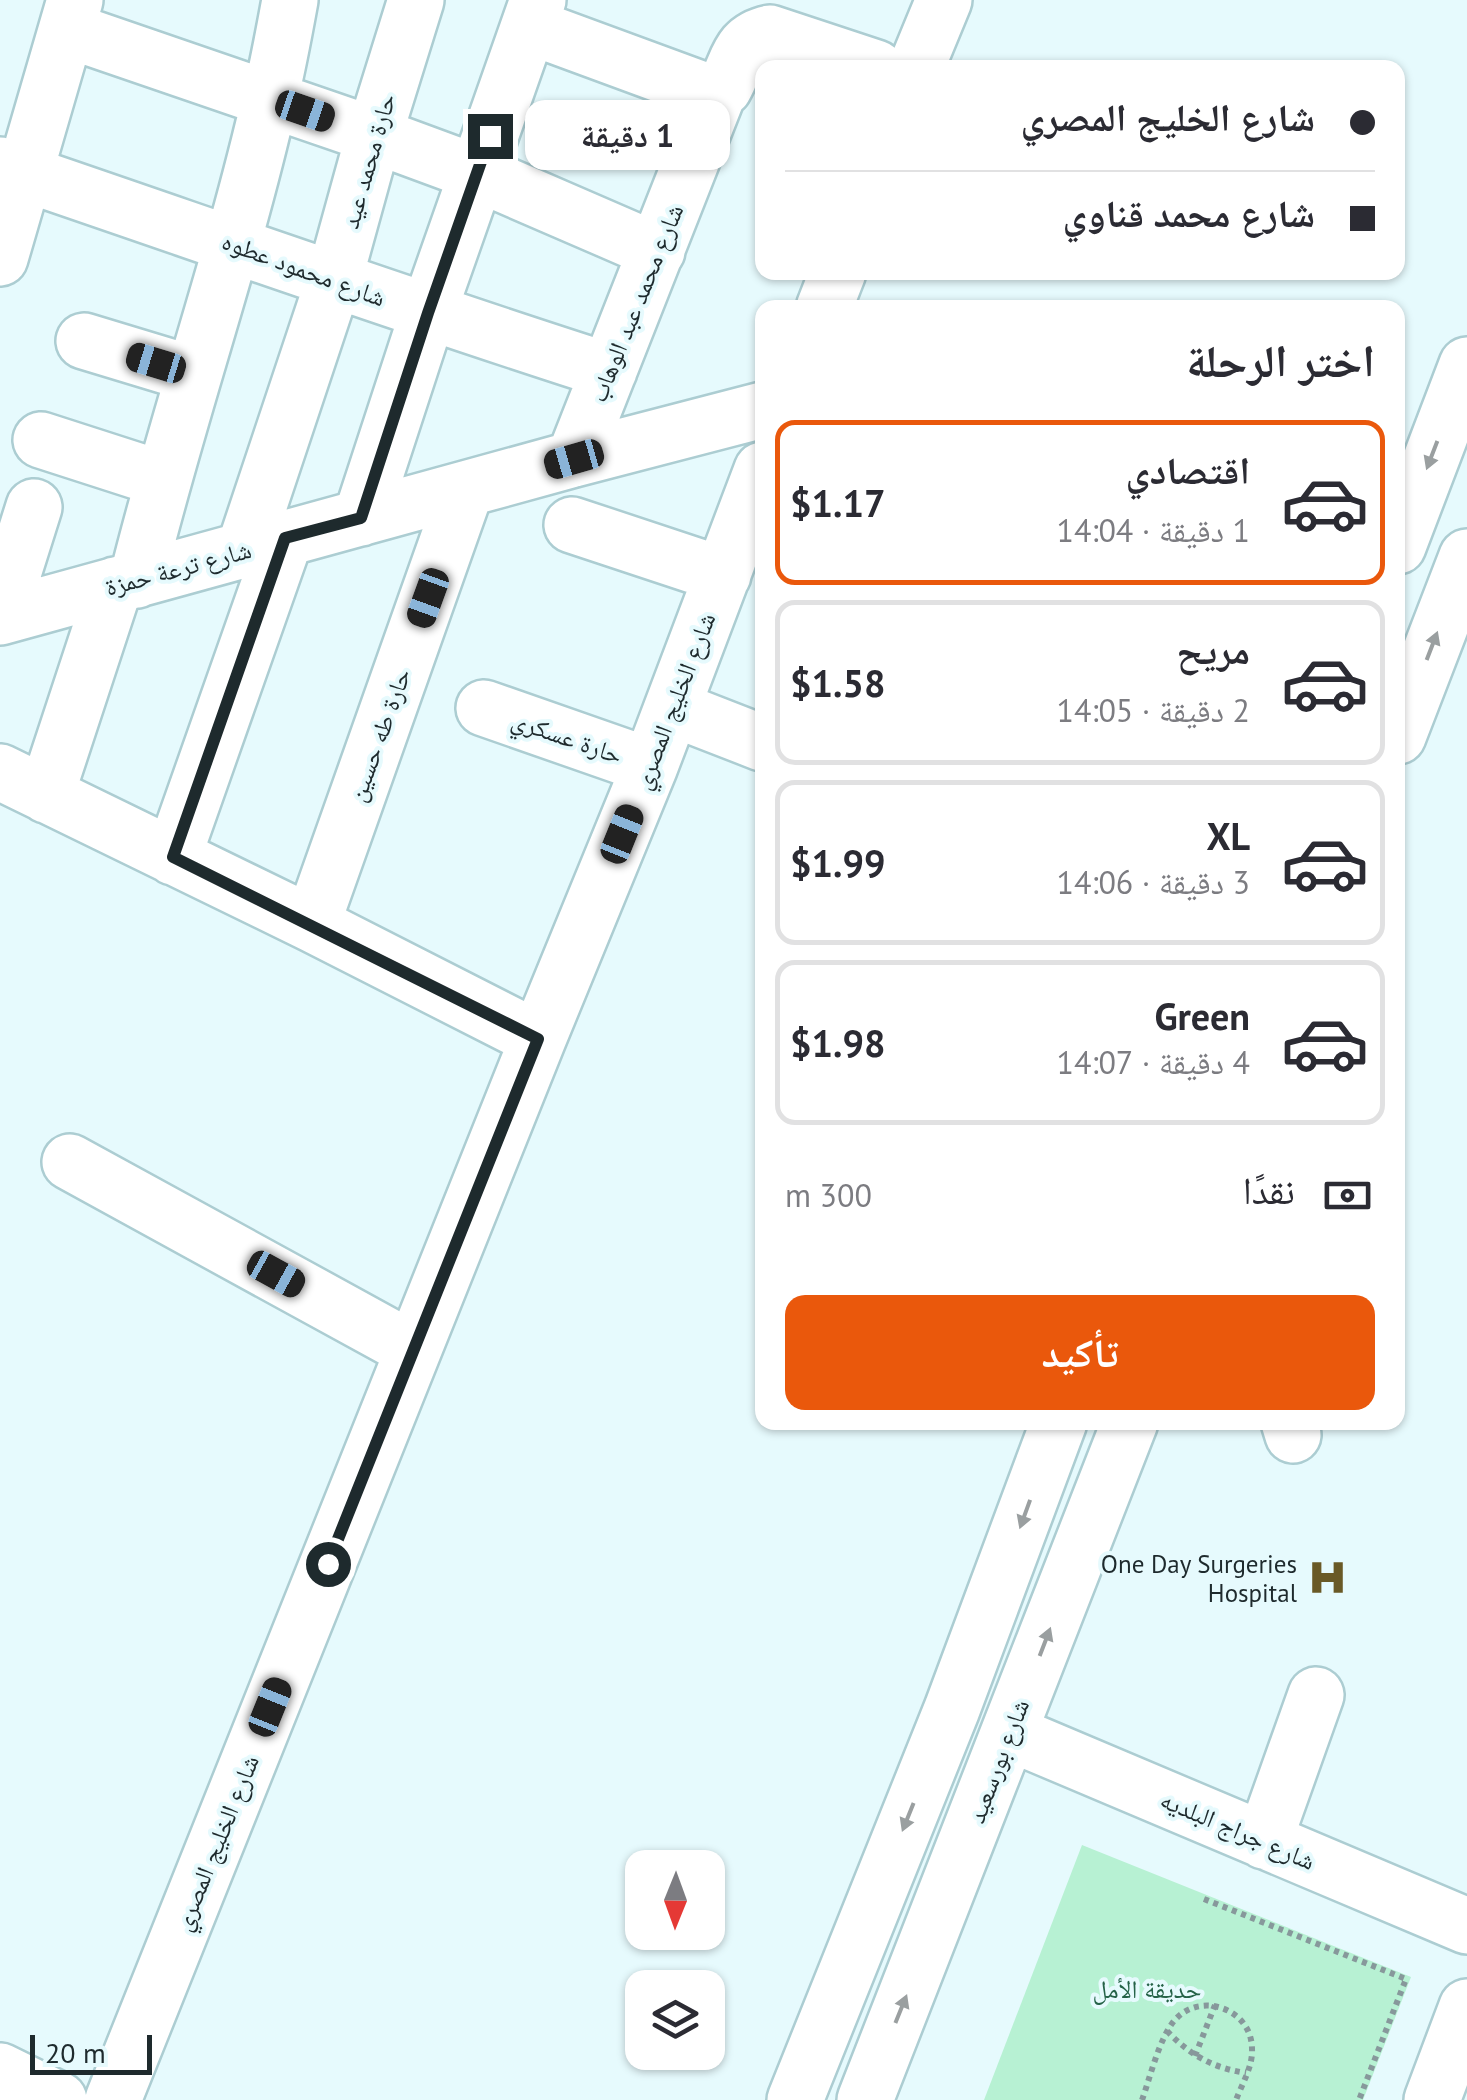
<!DOCTYPE html>
<html lang="ar">
<head>
<meta charset="utf-8">
<style>
  :root { --surface:#fff; --page:#f2f2f3; --text:#2b2b33; --muted:#7c7c81; --line:#e1e1e2; --accent:#ea580c }
  body { margin:0; font-family:"PT Sans","Noto Naskh Arabic",sans-serif; background:var(--page); color:var(--text); direction:rtl; height:100vh; display:flex; flex-direction:column; font-size:38px; white-space:nowrap }
  * { box-sizing:border-box; margin:0 }
  p { font-size:32px; color:var(--muted) }
  .icon { flex:none; width:55px; height:55px; fill:none; stroke:currentColor; stroke-width:2; stroke-linecap:round; stroke-linejoin:round }
  .map { position:relative; flex:1; overflow:hidden; direction:ltr }
  .panel { position:absolute; left:755px; top:300px; width:650px; height:1130px; display:flex; flex-direction:column; background:var(--surface); border-radius:20px; box-shadow:0 2px 8px #0004; direction:rtl }
  .panel>* { flex:none }
  .guide { position:absolute; left:755px; top:60px; width:650px; height:220px; border-radius:20px; box-shadow:0 2px 8px #0004; direction:rtl; display:grid; align-content:center; height:220px; padding:0 30px; background:var(--surface) }
  .needle { width:65px; rotate:181deg }
  .buttons { position:absolute; left:625px; top:1850px; display:grid; gap:20px }
  .buttons a { display:grid; place-items:center; width:100px; height:100px; border-radius:20px; background:var(--surface); box-shadow:0 2px 8px #0004; font-size:50px }
  .scale { position:absolute; left:30px; bottom:25px; width:122px; box-sizing:border-box; padding-left:10px; border:5px solid #1e2a2d; border-top:0; font-size:28px; line-height:35px; white-space:nowrap; color:#1e2a2d; -webkit-text-stroke:8px #e6fafd; paint-order:stroke }
  .end { position:absolute; width:45px; height:45px; margin:-22px; border:12px solid #1e2a2d; background:#fff; box-shadow:0 0 0 5px #fff }
  .from { border-radius:50% }
  .bubble { position:absolute; height:70px; border-radius:20px; background:var(--surface); box-shadow:0 2px 8px #0004; font-size:32px; font-weight:800; line-height:70px; text-align:center; direction:rtl }
  .car { position:absolute; width:30px; height:60px; margin:-30px -15px; border-radius:12px; box-shadow:0 0 8px 2px #0007; background:linear-gradient(#222 24%,#8ab4d8 0 40%,#222 0 76%,#8ab4d8 0 86%,#222 0) }
  .guide b { display:flex; align-items:center; gap:35px; height:95px; font-size:38px }
  .guide b+b { border-top:2px solid var(--line) }
  .guide i { width:25px; height:25px; background:var(--text) }
  ul { padding:0; list-style:none }
  li { display:flex; align-items:center; gap:30px; height:165px; margin:0 20px 15px; padding:0 10px; border:5px solid var(--line); border-radius:20px }
  li div { flex:1 }
  li b { display:block; font-size:38px }
  li em { font-style:normal; font-weight:800 }
  li.on { border-color:var(--accent) }
  li>.icon { width:90px; height:90px; stroke-width:1.5 }
  h2 { padding:0 30px; font-size:45px; line-height:120px }
  .pay { display:flex; align-items:center; gap:25px; height:110px; padding:0 30px; font-size:38px }
  .pay p { margin-inline-start:auto }
  .primary-button { display:flex; gap:20px; margin-top:auto; padding:20px 30px }
  .primary-button a { flex:1; height:115px; border-radius:20px; background:var(--accent); color:#fff; font-size:40px; font-weight:800; line-height:115px; text-align:center }
  .map>svg:first-child { display:block }
  .green { fill:#b7f1d3 }
  .lines { fill:none; stroke-linecap:round; stroke-linejoin:round }
  .minor-casing { stroke:#accdd2; stroke-width:60 }
  .major-casing { stroke:#accdd2; stroke-width:60 }
  .path { stroke:#87989b; stroke-width:6; stroke-dasharray:5 5; stroke-linecap:butt }
  .minor { stroke:#fff; stroke-width:55 }
  .major { stroke:#fff; stroke-width:55 }
  .oneway { fill:#9a9fa0 }
  .route { stroke:#1e2a2d; stroke-width:12 }
  .labels { text-anchor:middle; stroke-width:8; stroke-linejoin:round; paint-order:stroke }
  .street-label { font-size:25px; fill:#1e2a2d; stroke:#e6fafd }
  .poi-label { font-size:25px; fill:#1e2a2d; stroke:#e6fafd; text-anchor:end }
  .park-label { font-size:25px; fill:#256348; stroke:#e6fafd }
</style>
</head>
<body>
<div class="map">
<svg width="1467" height="2100" viewBox="0 0 1467 2100">
  <rect width="100%" height="100%" fill="#e6fafd"/>
  <path class="green" d="M1082,1845L1411,1977L1363,2100H984Z"/>
  <g class="lines">
    <defs>
      <path id="minor" d="M529,26L711,93L719,91L724,88C739,62 737,40 770,33L876,68
        M68,30L374,135L477,173L657,251
        M916,68L944,0
        M0,165C203,234 405,306 609,371
        M0,258L75,0
        M824,308L838,272
        M84,341L193,374
        M41,440L162,479
        M574,459L719,91
        M361,518L428,313L538,0
        M572,525L723,575
        M244,550L334,280L374,135L416,0
        M137,580C177,418 233,260 270,98C278,66 284,33 290,0
        M0,615L34,507
        M0,617L574,459L762,410
        M484,708L650,766
        M672,708L762,743
        M0,772L312,924L538,1039
        M46,795L115,585
        M173,857L285,539
        M312,924L466,489
        M70,1162L413,1350
        M1289,1422L1293,1435
        M1010,1733L1467,1926
        M1264,1841L1316,1695
        M0,2071L59,2100
        M113,2100L538,1039L650,766L762,470"/>
      <path id="major" d="M1398,546L1467,365
        M1398,736L1467,557
        M795,2100L952,1709L1059,1422
        M865,2100L1130,1422
        M1432,2100L1467,2007"/>
    </defs>
    <use href="#minor" class="minor-casing"/>
    <use href="#major" class="major-casing"/>
    <path class="path" d="M1204,1899L1406,1979L1359,2100
      M1167,2031C1190,2055 1213,2068 1246,2073
      M1195,2056L1215,2005
      M1142,2100C1150,2078 1159,2039 1174,2021C1200,1990 1252,2009 1252,2049C1253,2066 1242,2084 1236,2100"/>
    <use href="#minor" class="minor"/>
    <use href="#major" class="major"/>
  </g>
  <defs><path id="oneway-solid" d="M-6-.8H1V-3.2L6.5 0L1 3.2V.8H-6Z" transform="scale(2.5)"/></defs>
  <g class="oneway">
    <use href="#oneway-solid" transform="translate(1432 455) rotate(111)"/>
    <use href="#oneway-solid" transform="translate(1432 646) rotate(-69)"/>
    <use href="#oneway-solid" transform="translate(1025 1514) rotate(110)"/>
    <use href="#oneway-solid" transform="translate(1045 1642) rotate(-69)"/>
    <use href="#oneway-solid" transform="translate(908 1817) rotate(112)"/>
    <use href="#oneway-solid" transform="translate(901 2009) rotate(-68)"/>
  </g>
  <g class="lines">
    <path class="route" d="M328,1564L538,1039L173,857L285,538L361,518L428,313L490,136"/>
  </g>
  <defs>
    <symbol id="hospital-bare" viewBox="-9 -9 18 18"><path d="M-5-5h3v3.5h4V-5h3V5h-3V1.5h-4V5h-3Z" fill="#695926" stroke="#e6fafd" stroke-width="2.5" paint-order="stroke"/></symbol>
  </defs>
  <g fill-rule="evenodd">
    <use href="#hospital-bare" x="1300" y="1550" width="55" height="55"/>
  </g>
  <g class="labels">
    <g class="street-label">
      <text transform="translate(368 161) rotate(-74)" y="9">حارة محمد عيد</text>
      <text transform="translate(304 269) rotate(20)" y="9">شارع محمود عطوه</text>
      <text transform="translate(636 303) rotate(-68)" y="9">شارع محمد عبد الوهاب</text>
      <text transform="translate(178 568) rotate(-15)" y="9">شارع ترعة حمزة</text>
      <text transform="translate(674 701) rotate(-69)" y="9">شارع الخليج المصري</text>
      <text transform="translate(379 735) rotate(-70)" y="9">حارة طه حسين</text>
      <text transform="translate(567 737) rotate(19)" y="9">حارة عسكري</text>
      <text transform="translate(998 1761) rotate(-69)" y="9">شارع بورسعيد</text>
      <text transform="translate(1238 1830) rotate(23)" y="9">شارع جراج البلديه</text>
      <text transform="translate(216 1843) rotate(-68)" y="9">شارع الخليج المصري</text>
    </g>
    <g class="poi-label">
      <text x="1297" y="1573">One Day Surgeries<tspan x="1297" dy="29">Hospital</tspan></text>
    </g>
    <g class="park-label">
      <text x="1147" y="1998">حديقة الأمل</text>
    </g>
  </g>
</svg>
<div class="buttons">
<a><svg class="needle" viewBox="-14 -14 28 28"><path d="M0-13l5 13h-10z" fill="#e53935"/><path d="M0 13l5-13h-10z" fill="#7c7c81"/></svg></a>
<a><svg class="icon" aria-label="layers" viewBox="0 0 24 24"><path d="M12 4l9 5-9 5-9-5zM3 14l9 5 9-5"/></svg></a>
</div>
<div class="scale">20 m</div>
<i class="end from" style="left:328px;top:1564px"></i>
<i class="end" style="left:490px;top:136px"></i>
<div class="bubble" style="left:525px;top:100px;width:205px">1 دقيقة</div>
<i class="car" style="left:305px;top:111px;rotate:109deg"></i>
<i class="car" style="left:156px;top:363px;rotate:287deg"></i>
<i class="car" style="left:574px;top:459px;rotate:254deg"></i>
<i class="car" style="left:428px;top:598px;rotate:200deg"></i>
<i class="car" style="left:622px;top:834px;rotate:22deg"></i>
<i class="car" style="left:276px;top:1274px;rotate:119deg"></i>
<i class="car" style="left:270px;top:1707px;rotate:22deg"></i>
<div class="guide">
<b><i class="from"></i>شارع الخليج المصري</b>
<b><i></i>شارع محمد قناوي</b>
</div>
<section class="panel">
<h2>اختر الرحلة</h2>
<ul>
<li class="on"><svg class="icon" aria-label="car" viewBox="0 0 24 24"><path d="M5 17H2v-5l4-1 3-4h7l3 4 3 1v5h-3M9 17h6M6 11h13"/><circle cx="7" cy="17" r="2"/><circle cx="17" cy="17" r="2"/></svg><div><b>اقتصادي</b><p>1 دقيقة · 14:04</p></div><em>$1.17</em></li>
<li><svg class="icon" aria-label="car" viewBox="0 0 24 24"><path d="M5 17H2v-5l4-1 3-4h7l3 4 3 1v5h-3M9 17h6M6 11h13"/><circle cx="7" cy="17" r="2"/><circle cx="17" cy="17" r="2"/></svg><div><b>مريح</b><p>2 دقيقة · 14:05</p></div><em>$1.58</em></li>
<li><svg class="icon" aria-label="car" viewBox="0 0 24 24"><path d="M5 17H2v-5l4-1 3-4h7l3 4 3 1v5h-3M9 17h6M6 11h13"/><circle cx="7" cy="17" r="2"/><circle cx="17" cy="17" r="2"/></svg><div><b>XL</b><p>3 دقيقة · 14:06</p></div><em>$1.99</em></li>
<li><svg class="icon" aria-label="car" viewBox="0 0 24 24"><path d="M5 17H2v-5l4-1 3-4h7l3 4 3 1v5h-3M9 17h6M6 11h13"/><circle cx="7" cy="17" r="2"/><circle cx="17" cy="17" r="2"/></svg><div><b>Green</b><p>4 دقيقة · 14:07</p></div><em>$1.98</em></li>
</ul>
<div class="pay"><svg class="icon" aria-label="cash" viewBox="0 0 24 24"><path d="M3 7h18v10H3z"/><circle cx="12" cy="12" r="2"/></svg>نقدًا<p>300 m</p></div>
<div class="primary-button"><a>تأكيد</a></div>
</section>
</div>
</body>
</html>
